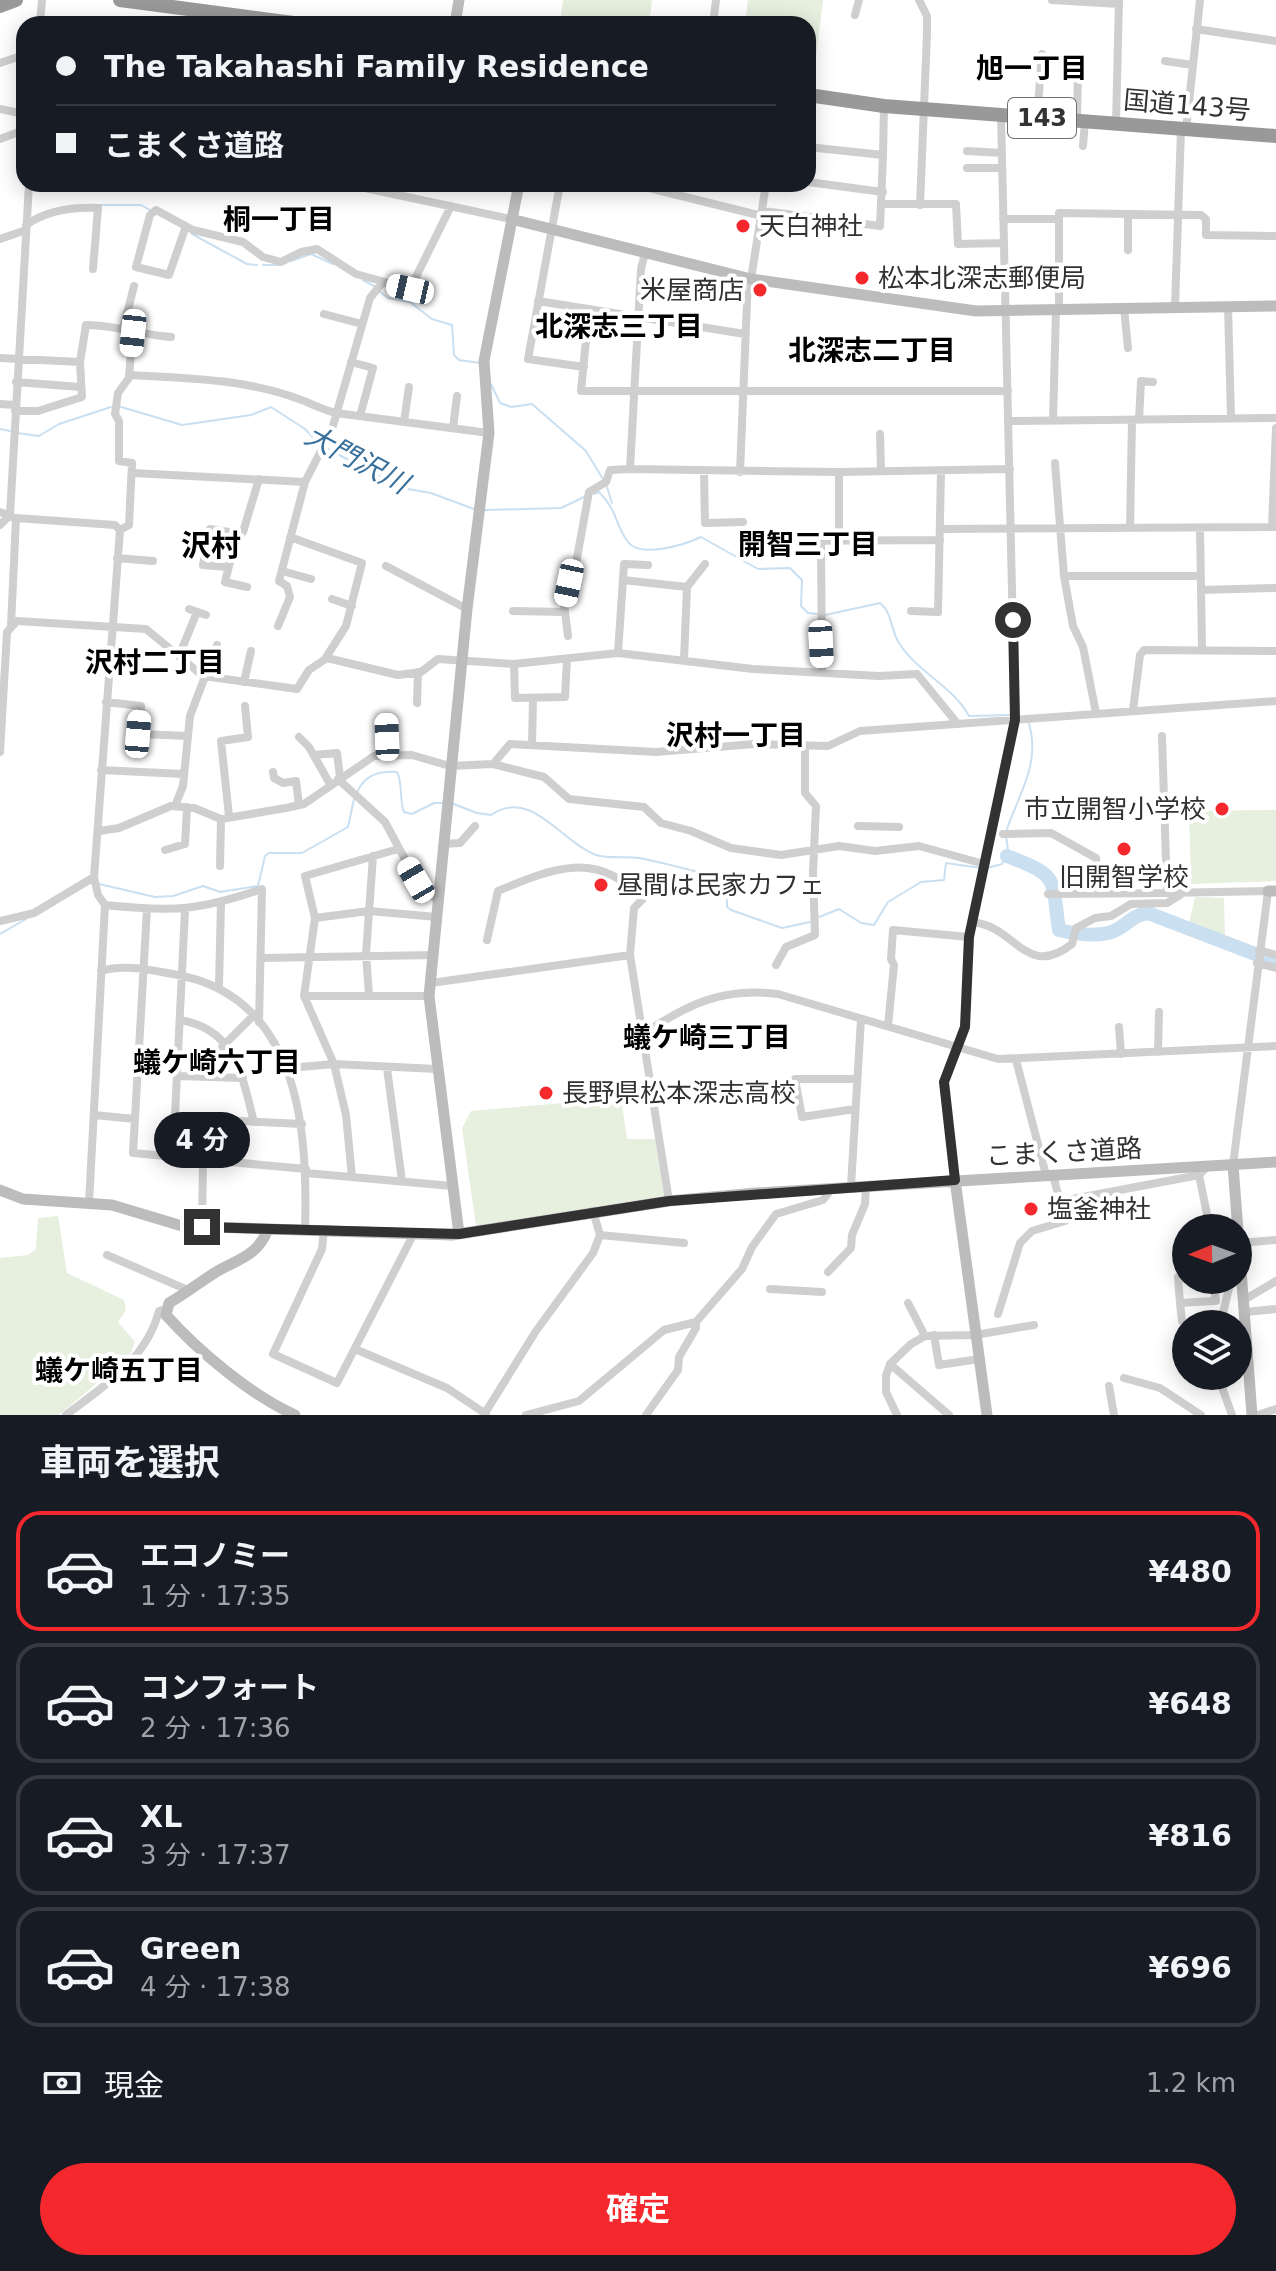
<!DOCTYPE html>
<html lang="ja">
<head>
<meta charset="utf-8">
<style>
  :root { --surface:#171b24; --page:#20242c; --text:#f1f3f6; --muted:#9ea1a6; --line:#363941; --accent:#f4282d }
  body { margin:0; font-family:"DejaVu Sans","Noto Sans JP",sans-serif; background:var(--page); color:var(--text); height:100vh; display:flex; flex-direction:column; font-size:30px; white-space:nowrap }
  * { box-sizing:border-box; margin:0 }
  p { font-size:26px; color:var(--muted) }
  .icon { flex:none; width:44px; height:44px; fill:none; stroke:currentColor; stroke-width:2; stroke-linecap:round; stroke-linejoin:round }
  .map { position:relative; height:1415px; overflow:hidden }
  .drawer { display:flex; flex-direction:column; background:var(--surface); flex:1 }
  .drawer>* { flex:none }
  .banner { position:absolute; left:16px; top:16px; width:800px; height:176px; border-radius:24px; box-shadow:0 4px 20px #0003; display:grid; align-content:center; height:176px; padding:0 40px; background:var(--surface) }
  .needle { width:52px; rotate:269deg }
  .controls { position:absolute; left:1172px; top:1214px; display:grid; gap:16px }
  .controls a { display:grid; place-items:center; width:80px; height:80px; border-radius:50%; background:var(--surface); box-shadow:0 4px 20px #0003; font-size:40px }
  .end { position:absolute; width:36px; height:36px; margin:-18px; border:10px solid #323232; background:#fff; box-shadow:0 0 0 4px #fff }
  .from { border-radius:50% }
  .bubble { position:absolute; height:56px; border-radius:28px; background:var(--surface); box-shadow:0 4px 20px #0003; font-size:26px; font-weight:700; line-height:56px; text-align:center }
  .car { position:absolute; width:24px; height:48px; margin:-24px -12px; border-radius:10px; box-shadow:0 0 6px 2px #0007; background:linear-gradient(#fff 24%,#345 0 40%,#fff 0 76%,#345 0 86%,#fff 0) }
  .banner b { display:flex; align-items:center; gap:28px; height:76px; font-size:30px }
  .banner b+b { border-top:2px solid var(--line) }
  .banner i { width:20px; height:20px; background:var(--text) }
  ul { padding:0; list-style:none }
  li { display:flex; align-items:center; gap:24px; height:120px; margin:0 16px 12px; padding:0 24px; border:4px solid var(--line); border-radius:24px }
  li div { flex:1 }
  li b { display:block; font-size:30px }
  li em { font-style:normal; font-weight:700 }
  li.on { border-color:var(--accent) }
  li>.icon { width:72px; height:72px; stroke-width:1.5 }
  h2 { padding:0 40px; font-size:36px; line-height:96px }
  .pay { display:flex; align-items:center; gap:20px; height:88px; padding:0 40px; font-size:30px }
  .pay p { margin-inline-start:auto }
  .action { display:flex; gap:16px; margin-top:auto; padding:16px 40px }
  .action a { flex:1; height:92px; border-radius:48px; background:var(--accent); color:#fff; font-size:32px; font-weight:700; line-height:92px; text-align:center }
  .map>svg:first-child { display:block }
  .green { fill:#e7efdf }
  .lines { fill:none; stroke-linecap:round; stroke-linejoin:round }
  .stream { stroke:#cadff0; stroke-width:2 }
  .river { stroke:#cadff0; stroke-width:14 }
  .street { stroke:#cfcfcf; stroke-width:8 }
  .secondary { stroke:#bcbcbc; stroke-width:11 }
  .highway { stroke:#999; stroke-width:14 }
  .route { stroke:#323232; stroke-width:10 }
  .poi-dot { fill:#f4282d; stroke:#fff; stroke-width:3 }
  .labels { text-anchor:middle; stroke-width:8; stroke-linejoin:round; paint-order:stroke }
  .shield { fill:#fff; stroke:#707070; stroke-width:2 }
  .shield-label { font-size:24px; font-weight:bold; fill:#323232 }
  .street-label { font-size:26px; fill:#323232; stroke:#fff }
  .poi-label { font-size:26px; fill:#323232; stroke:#fff; text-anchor:start }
  .neighbourhood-label { font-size:28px; font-weight:bold; fill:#000; stroke:#fff }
  .water-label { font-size:28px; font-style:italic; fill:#37709c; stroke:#fff }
  .quarter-label { font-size:30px; font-weight:bold; fill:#000; stroke:#fff }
</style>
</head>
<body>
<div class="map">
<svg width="1276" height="1415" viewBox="0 0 1276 1415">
  <rect width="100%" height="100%" fill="#fff"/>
  <path class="green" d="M563,0H652L649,24H560Z
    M748,0H823L812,90H808V24H745Z
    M1276,810V881L1191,884L1189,811Z
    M1195,897L1224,898L1225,938L1189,923Z
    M621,1098L627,1139H655L664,1196L476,1226L462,1128L471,1111Z
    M58,1216L67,1273L124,1300L126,1310L118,1322L135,1342L130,1355L59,1415H0V1258L28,1255L36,1249L38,1218Z"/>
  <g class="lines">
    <path class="stream" d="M98,205H141L150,210
      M192,234L247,264L257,265
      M291,261L311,254L333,264
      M263,265H281
      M363,280L374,286
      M379,291L388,298L410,302L432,319L452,325L454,355L459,360L480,363
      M491,384L500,403L511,407L532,404L586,451L604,481
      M118,406L182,425L251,415L271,407L305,429L320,445
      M0,429L10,431
      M17,433L39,436L59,424L111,407
      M326,448L402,488L431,493L474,509
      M607,487L612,503
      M594,494L599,492C618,511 615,525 628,542C641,559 686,544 701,537L758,569L790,568L802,580L801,606L808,613L819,614
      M485,510L561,508L584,497
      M825,615L880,603C892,612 891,631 899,643C918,673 953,686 969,716L1013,715
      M357,793C364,775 378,771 397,772C403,783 399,799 404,812L412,814L434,803H445
      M451,803L477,813L491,815C531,787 561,842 596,855C609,859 626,856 639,858C667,863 695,872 723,878L727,883V907L731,910L782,928L810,922
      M1007,829C1019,794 1042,761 1028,721
      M987,868L1002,864L1008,850L1006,836
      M99,884L155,897L173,896L203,886L220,892L258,886L265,856L269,853H302L348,827L354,799
      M819,917L839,909L861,923L874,925L888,902L921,882L944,880L946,863L981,868
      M0,934L26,919"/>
    <path class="river" d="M1007,856C1061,877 1051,877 1059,930C1076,934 1103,938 1118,929C1130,922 1134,915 1148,913L1276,962"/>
    <path class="street" d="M919,0L927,16V33L920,205
      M1052,0L1119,4
      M855,15L859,0
      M40,24L42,0
      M713,24L716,0
      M1196,29L1276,41
      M1165,61L1193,65
      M0,63L24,55
      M1071,66H1078L1077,121
      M0,109L24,114
      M1037,118L1042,54
      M1116,124L1119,0
      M1186,130L1200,0
      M0,139L24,130
      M1083,146L1085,121
      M808,147L883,155L884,106
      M967,151L1002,153
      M967,168H1002
      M808,182L883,192
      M346,184L511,219
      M560,184L528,359L584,367
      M633,184L762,216
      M882,204H956L958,244L1004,243
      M763,211L880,226L883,155
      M1003,219H1059V213L1201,215L1206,219V235L1276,236
      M1059,219V310
      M26,225C46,211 73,207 98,208L93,269
      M186,226L169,275L136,267L150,215L156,210L193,230L243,242L263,257L281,262L301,252L317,249L356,274L410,289L451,206
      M0,239L26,230
      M1128,250V214
      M645,253L641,269L630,469L839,472L1010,469
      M751,279L766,184
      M538,301L745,334
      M1228,306L1231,418
      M1175,307L1181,129
      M1124,308L1128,348
      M589,309L581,391H1008
      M324,314L362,324
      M123,330L134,286
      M0,358L80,362
      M351,362L373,368L360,416
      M129,376L133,333
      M16,382L80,387
      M0,404L15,405
      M15,411H38L82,397L80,362L86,325C115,325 142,335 171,337
      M1139,420L1141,381L1153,382
      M1009,421L1276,418
      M1053,421L1056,310
      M404,422L409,387
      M453,428L457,396
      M880,434L881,471
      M1055,463L1064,576L1073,626L1083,647L1096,713
      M704,472L705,523L743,522
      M740,472L748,278
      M839,472V542
      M133,473L305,482
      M0,512L16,518L115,525L120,530
      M0,525L10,515L29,184
      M1272,527L1276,428
      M1130,528L1132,420
      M1200,528L1202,649
      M940,529L1276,527
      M290,537L362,563L346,626L325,659
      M776,541L940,540
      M821,542L822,670
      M117,558L153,561
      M386,566L467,609
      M227,567L203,565L210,529L241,534
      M282,571L311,579
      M1064,576H1200
      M623,580L687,587L684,660
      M247,587L225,582L236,538L243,532L259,479
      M687,587L705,564
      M1201,590L1276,588
      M332,599L352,606
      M189,609L206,615
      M513,611L565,612
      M911,611L938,612L941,471
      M11,626L16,518
      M278,626L290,597L287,586L279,581L305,482L332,429L370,298L382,283
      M568,636L564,604L575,569L589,492L606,482L610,470L630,469
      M618,653L624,564L648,565
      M179,656L197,612
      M514,664L515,698L565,697L567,660
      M244,682L251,651
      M106,702L141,706L138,734L188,736
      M417,703L418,672
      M1133,710L1140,655L1144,650L1276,651
      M387,720L388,755
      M1162,736L1167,893L1268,891L1233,1165
      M299,737L309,747L330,784
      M532,745L533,698
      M0,752L7,632L17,621L146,629L203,676L297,689L309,670L327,658L398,675L421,672L438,659L514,664L618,653L753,669L879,676L917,674L957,723
      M314,755L337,753L340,777
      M493,764L510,744L656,752L754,744L828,746L860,731L1276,701
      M101,770L183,774
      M273,772L274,778L283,783L296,781L299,805
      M338,779L385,822L416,880L438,901
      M175,806L183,786L190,716L217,645
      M229,816L221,741L248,737L245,706
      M858,826L899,827
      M99,831L119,828L171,806L194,808L221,819L286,808L304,804L374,756L412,755L450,766L493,764L544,777L569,799L644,807L661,823L691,831L731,848L781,855L839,846L875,851L919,846L984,864
      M1003,834L1051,833L1096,858L1098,892
      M443,844L460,843L475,826
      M165,850L185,844L187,807
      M220,866L221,819
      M1048,894L1167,893
      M1061,894L1065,878
      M105,905C172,912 198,911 262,889L259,1022
      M147,909L133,1153L306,1169
      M315,918L369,911L437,917
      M0,921L34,913L94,877
      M972,922C1016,926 1026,980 1072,944L1076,928L1095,918L1111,916L1131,904L1167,903L1180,895
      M487,940L498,891C550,869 599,848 642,900L634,908L630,955L669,1201
      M1259,950L1276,955
      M261,958L434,955
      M1257,963L1276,968
      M776,965L786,947L815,935L813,872L816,806L805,793V746
      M101,971C124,964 150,970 173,974C299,995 308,1127 305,1230
      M431,983L630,955
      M219,985L221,903
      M369,995L366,954L373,856
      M304,996H429
      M180,1020C236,1029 242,1076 254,1122
      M888,1026L894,965L891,959L893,930L969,937
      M1119,1027L1121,1054
      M643,1034C688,1004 723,987 778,994L998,1059L1276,1046
      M1158,1052L1159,1012
      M1016,1060L1046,1175
      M138,1062L178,1064
      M289,1068L334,1064L437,1069
      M387,1068L402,1181
      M178,1076L243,1078
      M219,1077L222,1047L253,1016
      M855,1109L802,1117L795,1079H856
      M94,1115L135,1119
      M176,1118L302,1124
      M173,1157L185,910
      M306,1173L452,1186
      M1199,1175L1208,1219
      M352,1177L346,1115L334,1064L304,996L315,918L305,876L398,849
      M955,1180L944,1082L965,1027L969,937L1015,720L1001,115
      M851,1186L861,1019
      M1062,1201L1199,1175L1208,1166
      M89,1203L105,905L98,895L94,877L120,530L129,525L132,463L119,461V421L115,414L118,393L131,375C185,378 244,379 296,398C311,403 320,409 336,413L489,433
      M202,1227L203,1160
      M324,1230L322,1249L273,1354L337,1383L411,1239
      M600,1235L684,1243
      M1240,1243L1276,1240
      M107,1255L190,1291
      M828,1272L851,1248L852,1235L865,1204L866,1185
      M1186,1276L1178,1277L1180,1303L1214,1301
      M1213,1280L1216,1301
      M770,1289L822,1292
      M1244,1300L1276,1281
      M908,1303L925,1336
      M1180,1303L1182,1321
      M1245,1312L1276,1309
      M998,1314L1020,1243L1032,1231L1065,1221L1053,1175
      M1215,1324L1223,1313L1231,1280
      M934,1335L939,1365L979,1359
      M355,1349L447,1388L486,1414
      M890,1364L949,1415
      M1218,1376L1232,1415
      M1124,1378L1160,1388L1201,1415
      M1109,1386L1114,1415
      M485,1413L536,1331L593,1253L600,1235L593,1211
      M66,1415C104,1386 146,1360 159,1311L166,1309
      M526,1415L579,1401L664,1330L696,1322L742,1269L752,1247L776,1214L823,1200L833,1187
      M646,1415L678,1370L679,1357L696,1328V1322
      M897,1415L886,1392V1376L890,1364L911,1344L925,1336L975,1335L1034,1325
      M1258,1415L1276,1409"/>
    <path class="secondary" d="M455,24L459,0
      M511,219L751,279L976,311L1276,306
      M1268,891H1276
      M1233,1165L1252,1415
      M955,1180L987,1415
      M0,1190L23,1199L112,1205L182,1226L452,1235L669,1201L756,1193L1276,1162
      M268,1229C258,1256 238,1259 216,1272C200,1282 185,1294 169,1303L166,1315C198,1351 252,1396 295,1415
      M459,1234L429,996L467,609L489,433L484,361L519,184"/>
    <path class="highway" d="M120,0L301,24
      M0,6L16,0
      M808,95L884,106L1276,136"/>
  </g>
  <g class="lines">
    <path class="route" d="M202,1227L459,1234L669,1201L955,1180L944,1082L965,1027L969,937L1015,720L1013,620"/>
  </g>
  <g class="poi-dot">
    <circle cx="743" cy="226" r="8"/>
    <circle cx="862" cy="278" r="8"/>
    <circle cx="760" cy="290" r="8"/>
    <circle cx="1222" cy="809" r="8"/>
    <circle cx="1124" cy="849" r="8"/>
    <circle cx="601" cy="885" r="8"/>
    <circle cx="546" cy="1093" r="8"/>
    <circle cx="1031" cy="1209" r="8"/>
  </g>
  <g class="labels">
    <rect class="shield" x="1008" y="98" width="68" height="40" rx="6"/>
    <g class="shield-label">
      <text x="1042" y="126">143</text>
    </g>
    <g class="street-label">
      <text transform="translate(1187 105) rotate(5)" y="9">国道143号</text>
      <text transform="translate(1064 1152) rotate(-3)" y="9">こまくさ道路</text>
    </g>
    <g class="poi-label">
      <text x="759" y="235">天白神社</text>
      <text x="878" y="287">松本北深志郵便局</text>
      <text x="744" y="299" text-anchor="end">米屋商店</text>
      <text x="1206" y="818" text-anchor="end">市立開智小学校</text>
      <text x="1124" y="886" text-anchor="middle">旧開智学校</text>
      <text x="617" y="894">昼間は民家カフェ</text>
      <text x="562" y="1102">長野県松本深志高校</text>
      <text x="1047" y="1218">塩釜神社</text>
    </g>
    <g class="neighbourhood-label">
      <text x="1032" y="78">旭一丁目</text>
      <text x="279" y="229">桐一丁目</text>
      <text x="619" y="336">北深志三丁目</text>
      <text x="872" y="360">北深志二丁目</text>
      <text x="808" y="554">開智三丁目</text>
      <text x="155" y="672">沢村二丁目</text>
      <text x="736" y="745">沢村一丁目</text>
      <text x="707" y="1047">蟻ケ崎三丁目</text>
      <text x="217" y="1072">蟻ケ崎六丁目</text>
      <text x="119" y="1380">蟻ケ崎五丁目</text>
    </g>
    <g class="water-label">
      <text transform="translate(357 459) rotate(28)" y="10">大門沢川</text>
    </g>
    <g class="quarter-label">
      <text x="211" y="556">沢村</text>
    </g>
  </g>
</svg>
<div class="controls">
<a><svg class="needle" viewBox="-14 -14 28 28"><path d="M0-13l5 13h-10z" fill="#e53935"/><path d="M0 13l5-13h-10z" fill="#9ea1a6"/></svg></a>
<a><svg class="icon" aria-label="layers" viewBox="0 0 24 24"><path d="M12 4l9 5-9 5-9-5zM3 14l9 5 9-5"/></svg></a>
</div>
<i class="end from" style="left:1013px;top:620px"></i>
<i class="end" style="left:202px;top:1227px"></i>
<div class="bubble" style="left:154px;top:1112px;width:96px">4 分</div>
<i class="car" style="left:410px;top:289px;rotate:283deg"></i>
<i class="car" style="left:133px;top:333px;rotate:186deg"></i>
<i class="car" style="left:569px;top:583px;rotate:192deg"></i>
<i class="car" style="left:821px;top:644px;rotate:177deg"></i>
<i class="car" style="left:138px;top:734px;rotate:5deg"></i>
<i class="car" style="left:387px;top:737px;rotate:358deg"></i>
<i class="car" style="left:416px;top:880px;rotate:330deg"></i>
<div class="banner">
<b><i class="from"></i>The Takahashi Family Residence</b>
<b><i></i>こまくさ道路</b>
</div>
</div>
<section class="drawer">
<h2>車両を選択</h2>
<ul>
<li class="on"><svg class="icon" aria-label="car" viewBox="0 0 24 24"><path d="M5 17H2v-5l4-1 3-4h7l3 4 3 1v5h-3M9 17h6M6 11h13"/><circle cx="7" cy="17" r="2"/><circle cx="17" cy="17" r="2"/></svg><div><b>エコノミー</b><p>1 分 · 17:35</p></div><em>¥480</em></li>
<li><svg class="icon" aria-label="car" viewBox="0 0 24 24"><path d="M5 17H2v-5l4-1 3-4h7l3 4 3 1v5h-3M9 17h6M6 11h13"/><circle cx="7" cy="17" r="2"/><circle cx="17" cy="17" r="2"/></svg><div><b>コンフォート</b><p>2 分 · 17:36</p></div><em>¥648</em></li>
<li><svg class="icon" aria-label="car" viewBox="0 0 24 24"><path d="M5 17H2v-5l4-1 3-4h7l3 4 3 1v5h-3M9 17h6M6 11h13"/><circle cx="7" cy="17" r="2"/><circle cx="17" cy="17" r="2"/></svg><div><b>XL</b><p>3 分 · 17:37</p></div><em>¥816</em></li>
<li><svg class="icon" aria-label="car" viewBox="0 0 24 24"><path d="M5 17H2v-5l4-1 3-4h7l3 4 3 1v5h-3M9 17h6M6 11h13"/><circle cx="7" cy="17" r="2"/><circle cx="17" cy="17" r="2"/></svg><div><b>Green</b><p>4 分 · 17:38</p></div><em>¥696</em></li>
</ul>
<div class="pay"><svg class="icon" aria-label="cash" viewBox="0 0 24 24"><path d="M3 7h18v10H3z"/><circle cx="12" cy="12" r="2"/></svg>現金<p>1.2 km</p></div>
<div class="action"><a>確定</a></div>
</section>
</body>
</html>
